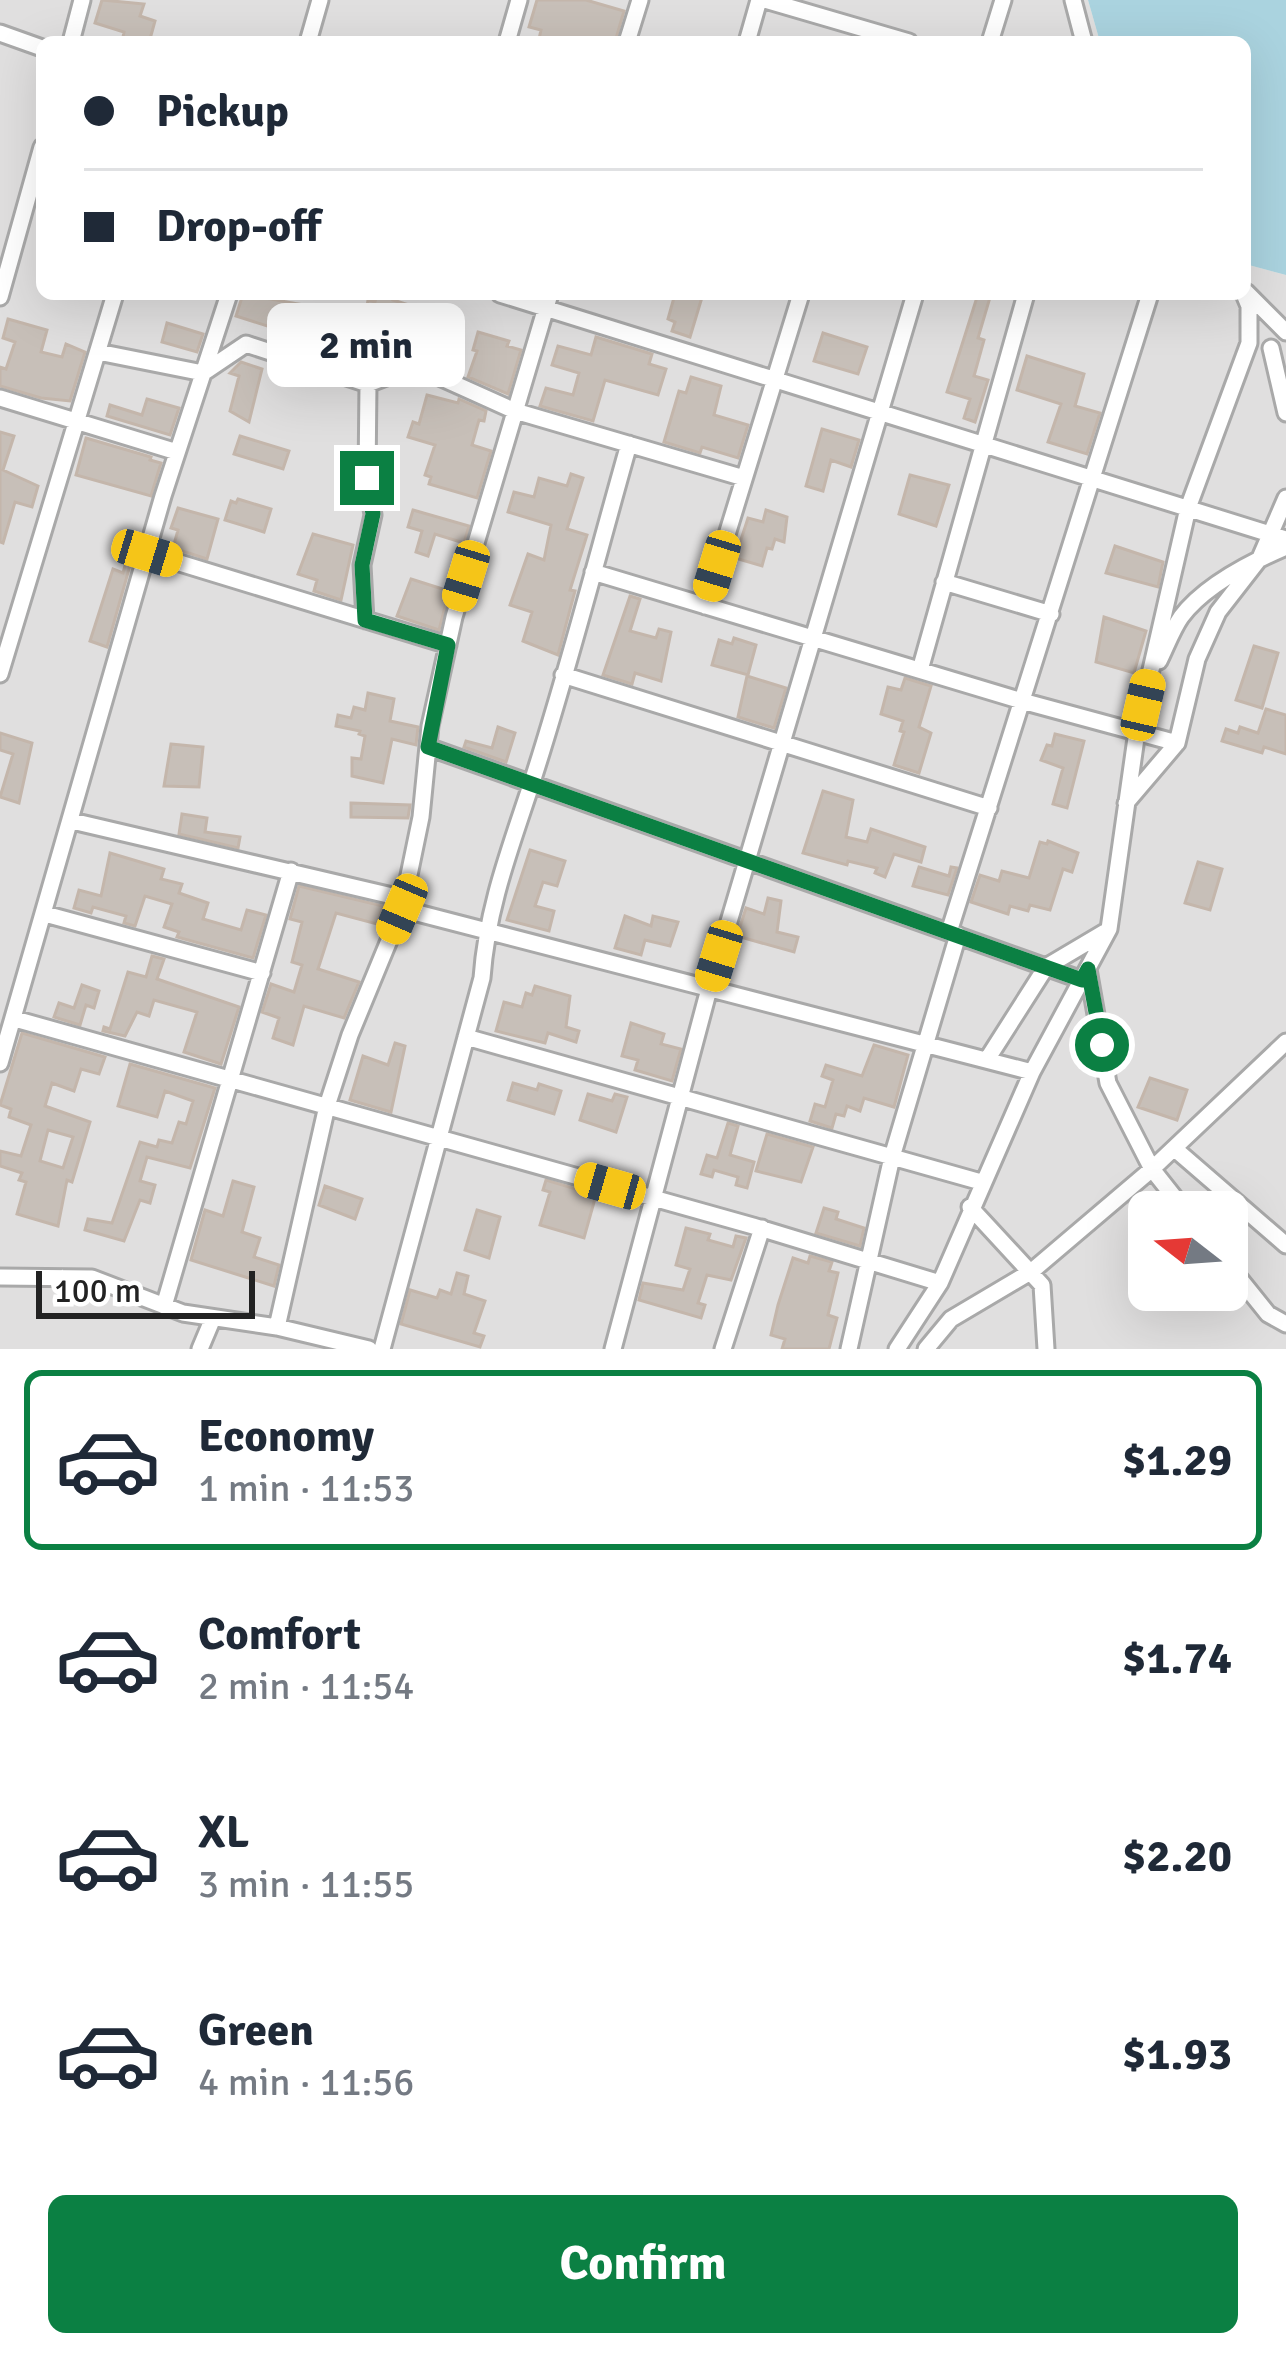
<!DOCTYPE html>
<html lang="en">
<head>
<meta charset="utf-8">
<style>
  :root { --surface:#fff; --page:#f6f6f7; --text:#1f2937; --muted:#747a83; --line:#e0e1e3; --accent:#0b8043 }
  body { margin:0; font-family:Signika,sans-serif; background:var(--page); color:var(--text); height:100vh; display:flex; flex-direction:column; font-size:45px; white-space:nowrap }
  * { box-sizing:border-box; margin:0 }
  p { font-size:39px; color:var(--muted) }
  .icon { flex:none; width:66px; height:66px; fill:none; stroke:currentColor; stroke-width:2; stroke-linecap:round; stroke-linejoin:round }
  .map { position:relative; height:1349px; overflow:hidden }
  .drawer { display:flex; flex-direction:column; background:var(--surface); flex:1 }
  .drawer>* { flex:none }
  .hud { position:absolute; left:36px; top:36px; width:1215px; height:264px; border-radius:18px; box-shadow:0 12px 48px #0002; display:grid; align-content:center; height:264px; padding:0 48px; background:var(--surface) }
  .needle { width:78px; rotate:287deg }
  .fabs { position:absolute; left:1128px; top:1191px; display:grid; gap:24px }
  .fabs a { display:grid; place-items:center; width:120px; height:120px; border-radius:18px; background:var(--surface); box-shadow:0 12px 48px #0002; font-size:60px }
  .scale { position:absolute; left:36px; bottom:30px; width:219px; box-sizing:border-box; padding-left:12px; border:6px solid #222; border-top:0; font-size:33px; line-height:42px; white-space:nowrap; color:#222; -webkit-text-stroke:9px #fff; paint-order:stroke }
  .end { position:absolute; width:54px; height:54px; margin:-27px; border:15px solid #0b8043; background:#fff; box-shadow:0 0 0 6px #fff }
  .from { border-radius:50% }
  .bubble { position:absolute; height:84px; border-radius:18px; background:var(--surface); box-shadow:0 12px 48px #0002; font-size:39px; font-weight:700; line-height:84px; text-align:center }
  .car { position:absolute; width:36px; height:72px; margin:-36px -18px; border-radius:15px; box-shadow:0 0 9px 3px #0007; background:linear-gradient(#f5c518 24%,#345 0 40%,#f5c518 0 76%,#345 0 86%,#f5c518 0) }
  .hud b { display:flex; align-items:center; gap:42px; height:114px; font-size:45px }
  .hud b+b { border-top:3px solid var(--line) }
  .hud i { width:30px; height:30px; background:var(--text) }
  ul { padding:21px 0 0; list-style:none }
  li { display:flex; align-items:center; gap:36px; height:180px; margin:0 24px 18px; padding:0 24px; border:6px solid transparent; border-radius:18px }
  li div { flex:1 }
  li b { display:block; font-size:45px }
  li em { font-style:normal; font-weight:700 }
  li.active { border-color:var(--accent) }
  li>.icon { width:108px; height:108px; stroke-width:1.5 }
  .action { display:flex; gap:24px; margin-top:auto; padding:24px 48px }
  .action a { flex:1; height:138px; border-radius:18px; background:var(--accent); color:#fff; font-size:48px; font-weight:700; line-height:138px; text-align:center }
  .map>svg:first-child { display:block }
  .residential { fill:#e0dfdf; fill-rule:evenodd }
  .water { fill:#aad3df }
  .building { fill:#c7bfb8; stroke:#c4b6ab; stroke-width:3; fill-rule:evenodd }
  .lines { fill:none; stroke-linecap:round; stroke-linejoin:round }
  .minor-casing { stroke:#a9a9a9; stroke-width:21 }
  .minor { stroke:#fff; stroke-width:15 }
  .route { stroke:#0b8043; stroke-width:15 }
</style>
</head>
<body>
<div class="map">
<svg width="1286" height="1349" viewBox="0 0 1286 1349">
  <rect width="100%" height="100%" fill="#f2efe9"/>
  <path class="residential" d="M0,0H1088L1100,42H42V294H1245V264L1286,275V1349H0ZM1149,1212H1227V1290H1149Z"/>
  <path class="water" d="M1088,0H1286V275L1245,264V42H1100Z"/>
  <path class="building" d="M102,0L144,4L140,16L155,21L150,39L122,42L124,32L95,23Z
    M537,0H586L624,11L615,42L539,39L541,30L529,27Z
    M243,294L331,310L321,343L236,316Z
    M377,294H395L393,300L434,313L429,327L389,316L385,325L365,320L368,300L375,302Z
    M675,294H703L690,337L672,331L675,322L668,319Z
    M978,294H991L978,338L984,340L974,376L988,380L975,422L964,418L970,399L947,392Z
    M8,319L47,330L41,352L62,357L66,344L85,352L70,401L41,398L0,386V367L6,369L15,342L3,338Z
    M167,323L203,334L197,352L162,342Z
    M478,332L509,341L507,346L521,350L508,394L468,377L477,351L473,350Z
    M823,333L867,347L858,374L814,361Z
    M596,337L652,354L649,364L666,369L658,395L605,380L593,421L540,406L546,388L573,395L579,373L552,365L558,346L591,355Z
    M1027,356L1084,374L1075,406L1100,413L1087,454L1048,442L1061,404L1017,390Z
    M241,362L262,369L249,422L230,411L239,376L230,373Z
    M691,377L721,386L714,415L748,425L738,458L702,447L700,453L664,442L679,391L686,393Z
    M427,395L458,403L459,399L486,411L484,421L479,420L472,445L491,451L477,498L429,484L431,477L425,475L435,445L408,437L413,422L419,424Z
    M147,399L179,408L170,435L107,416L110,405L142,415Z
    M822,429L859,440L851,467L831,460L823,491L806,486Z
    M0,432L14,436L3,470L38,486L32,507L15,502L3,543L0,542Z
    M240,436L289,451L283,469L234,454Z
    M86,438L151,457L150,460L161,463L151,496L76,475Z
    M571,474L583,478L567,529L587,535L570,590L575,591L558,655L523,641L532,612L510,605L528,554L544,560L551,525L508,512L514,492L534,497L539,478L567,486Z
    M910,475L949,485L936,526L899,514Z
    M238,499L271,509L264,532L225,520L231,501L236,503Z
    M178,508L218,519L207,559L173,548L178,530L171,528Z
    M413,510L469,526L464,543L435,534L428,556L416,552L422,531L408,527Z
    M766,510L787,517L784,542L775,539L772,549L767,548L762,566L735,558L748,518L763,522Z
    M313,534L353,545L341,600L314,591L317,580L298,574Z
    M1115,546L1163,562L1158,587L1106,573Z
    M130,547L135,548L107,647L90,641L113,569L123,573Z
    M411,579L449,591L439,630L397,616Z
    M630,596L640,599L630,631L656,638L659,629L671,632L661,681L635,673L632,684L603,675Z
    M1104,617L1146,631L1134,673L1096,662Z
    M734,638L756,645L748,675L712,665L719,640L732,644Z
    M1254,646L1278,653L1262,708L1236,700Z
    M747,676L786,688L774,728L738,717Z
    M905,678L931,686L919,727L931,733L919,773L894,765L904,732L900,731L903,721L881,714L888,687L901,690Z
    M368,693L394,699L390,721L418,727L416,745L392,739L383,783L352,776V758L361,759L365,736L359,734L360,731L336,726L338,715L351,718L354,707L365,710Z
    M1266,709L1286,715V754L1264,747L1262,753L1222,741L1226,729L1238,733L1240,727L1258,733Z
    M498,727L515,733L506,762L464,747L466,741L492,748Z
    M0,733L32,743L19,803L0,797L13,754L0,750Z
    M1055,734L1084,741L1067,808L1053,804L1063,768L1041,760L1047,745L1052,746Z
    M171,744L203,747L199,787L164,786Z
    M823,791L853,800L846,837L867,842L871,829L925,847L921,862L894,854L885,877L875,873L877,868L848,861L847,865L803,853Z
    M351,803L410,805L408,818L351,817Z
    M182,814L207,818L205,832L240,837L238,848L179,834Z
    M1048,841L1078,853L1072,872L1063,869L1050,910L1030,905L1028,911L1010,906L1008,914L971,902L980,875L999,881L1002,871L1029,878L1040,842L1047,844Z
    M530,850L565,861L557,886L543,882L535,906L554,911L549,931L507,920Z
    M110,853L164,869L161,879L182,884L179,893L208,903L203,919L241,930L247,910L266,915L253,958L177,937L179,932L164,927L172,904L145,896L135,926L124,923L126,916L93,907L91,913L74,908L79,890L101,896Z
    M1198,862L1222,869L1210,910L1185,903Z
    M919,867L949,876L951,867L957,868L948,895L913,886Z
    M299,886L383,906L377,924L336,913L318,969L359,982L344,1018L304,1006L293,1045L273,1038L279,1018L262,1012L271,984L294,992L302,965L292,962L302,922L290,919Z
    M768,898L781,901L777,932L798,937L794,952L737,936L746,908L764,914Z
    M625,916L651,926L653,916L678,922L670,946L645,940L641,955L615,948Z
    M152,956L164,959L157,979L239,1007L221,1064L184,1052L197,1012L154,1000L149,1016L137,1012L125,1036L103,1031L104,1027L110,1029L128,972L146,977Z
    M82,985L99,991L94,1008L86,1005L80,1025L54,1017L59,1003L74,1008Z
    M535,986L570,996L566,1027L579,1031L576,1042L548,1033L545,1043L496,1031L504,1002L522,1007L526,993L532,995Z
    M631,1023L664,1034L661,1044L681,1049L672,1081L635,1070L638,1060L622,1056Z
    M22,1033L105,1057L99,1074L81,1069L74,1091L52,1083L45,1106L90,1122L72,1182L67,1180L58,1226L17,1214L26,1182L19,1180L22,1173L0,1166V1151L21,1156L31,1125L9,1117L11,1109L0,1105ZM48,1130L73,1137L63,1168L40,1161Z
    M395,1043L405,1046L391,1112L350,1100L363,1056L388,1065Z
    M874,1045L908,1055L894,1107L864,1098L860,1111L847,1106L844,1116L836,1114L832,1128L810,1121L815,1104L825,1107L833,1080L822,1076L826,1065L862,1076Z
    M130,1064L215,1088L190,1168L147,1157L140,1181L155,1185L150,1203L140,1200L124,1241L85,1230L88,1219L112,1223L140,1142L157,1147L159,1140L172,1143L179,1122L186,1124L193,1101L165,1091L157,1117L118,1106Z
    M1150,1078L1187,1090L1177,1120L1138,1107Z
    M513,1083L537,1090L539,1084L561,1091L554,1114L508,1100Z
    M588,1094L612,1101L615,1094L627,1097L616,1132L580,1120Z
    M728,1123L738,1126L730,1155L754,1162L747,1188L736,1185L738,1177L714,1170L712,1177L701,1174L707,1155L717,1158Z
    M767,1134L813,1147L801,1182L756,1171Z
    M546,1180L596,1195L584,1238L540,1225L550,1192L543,1190Z
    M233,1181L254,1187L242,1232L260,1238L254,1257L279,1265L274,1286L191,1260L205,1210L223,1216Z
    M325,1186L362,1199L355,1219L319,1205Z
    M824,1208L838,1212L836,1219L864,1228L860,1246L816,1233Z
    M477,1210L500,1217L489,1258L465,1250Z
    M686,1228L710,1234L708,1240L733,1247L736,1236L746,1238L731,1280L707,1275L698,1303L705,1305L701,1318L639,1300L643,1283L683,1290L690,1269L676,1265Z
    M810,1256L832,1262L829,1271L838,1273L828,1315L837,1318L829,1349H782L785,1339L771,1335L778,1305L793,1258L808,1263Z
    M457,1273L468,1276L464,1294L485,1301L474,1333L484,1336L480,1347L401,1324L410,1290L437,1298L440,1290L451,1294Z"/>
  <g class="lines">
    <defs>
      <path id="minor" d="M765,0L909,42
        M1073,0L1084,42
        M0,33L42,48
        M71,42L82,0
        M308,42L320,0
        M507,42L519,0
        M627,42L640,0
        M747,42L759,0
        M990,42L1003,0
        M1246,292L1286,332
        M500,294L1286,539
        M0,297L42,147
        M1271,348L1286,413
        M98,352L203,373L246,344L368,384L367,478L373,515L362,565L365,620
        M368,384L415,366L515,411L744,478
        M0,398L177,452
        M147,553L448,645
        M593,572L1022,701L1177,743
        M944,582L1051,614
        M705,606L801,294
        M1159,661C1166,647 1172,630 1181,617C1204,586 1251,562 1286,547
        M920,670L1026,294
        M0,674L115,294
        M563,675L989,808
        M428,747L1082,980
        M1126,803L1177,743L1197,659L1218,612L1260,558L1286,498
        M72,821L405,899
        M402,909L1032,1072
        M45,914L262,973
        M949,932L1150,294
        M1088,969L1108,1083L1152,1169L1186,1212
        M15,1019L753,1226L940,1283
        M466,1037L981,1182
        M988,1058L1046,967L1105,932
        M0,1063L163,496L229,294
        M1175,1149L1286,1245
        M970,1207L1042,1285L1046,1349
        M1227,1263L1268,1314L1286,1324
        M0,1277L92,1278L183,1313L277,1327L369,1349
        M164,1306L291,871
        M277,1327L327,1106L350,1035L402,909L421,817L430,726L454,617L550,294
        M200,1349L213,1318
        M382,1349L482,978C487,908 510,849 532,782C568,671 597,557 629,444
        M613,1349L709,989L915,294
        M723,1349L762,1228
        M849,1349L892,1157L958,935
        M897,1349L940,1283L1032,1072L1109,929L1137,731L1188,508L1249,343V306L1244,294
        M926,1349L951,1319L1032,1271L1152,1169L1286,1042"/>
    </defs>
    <use href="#minor" class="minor-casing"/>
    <use href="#minor" class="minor"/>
  </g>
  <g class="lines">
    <path class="route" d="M367,478L373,514L362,565L365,620L448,645L428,747L1082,980L1088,969L1102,1045"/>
  </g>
</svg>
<div class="fabs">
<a><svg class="needle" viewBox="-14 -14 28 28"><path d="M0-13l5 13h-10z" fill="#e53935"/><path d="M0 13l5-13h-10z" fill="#747a83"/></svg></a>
</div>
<div class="scale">100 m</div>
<i class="end from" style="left:1102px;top:1045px"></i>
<i class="end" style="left:367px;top:478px"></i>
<div class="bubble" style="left:267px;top:303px;width:198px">2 min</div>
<i class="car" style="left:147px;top:553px;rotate:107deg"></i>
<i class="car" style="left:717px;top:566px;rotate:197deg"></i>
<i class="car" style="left:466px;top:576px;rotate:197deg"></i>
<i class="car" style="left:1143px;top:705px;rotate:13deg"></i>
<i class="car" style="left:402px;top:909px;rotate:203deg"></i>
<i class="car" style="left:719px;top:956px;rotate:197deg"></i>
<i class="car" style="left:610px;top:1186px;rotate:286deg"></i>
<div class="hud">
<b><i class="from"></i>Pickup</b>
<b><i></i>Drop-off</b>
</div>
</div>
<section class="drawer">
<ul>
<li class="active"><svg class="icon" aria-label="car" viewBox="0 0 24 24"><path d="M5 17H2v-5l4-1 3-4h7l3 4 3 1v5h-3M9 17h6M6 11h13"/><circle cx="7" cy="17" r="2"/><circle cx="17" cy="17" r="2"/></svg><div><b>Economy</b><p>1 min · 11:53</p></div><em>$1.29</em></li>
<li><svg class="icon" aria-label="car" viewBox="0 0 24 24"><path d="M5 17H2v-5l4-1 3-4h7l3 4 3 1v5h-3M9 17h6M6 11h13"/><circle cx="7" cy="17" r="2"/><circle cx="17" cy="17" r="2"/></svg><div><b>Comfort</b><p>2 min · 11:54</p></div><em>$1.74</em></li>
<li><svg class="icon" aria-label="car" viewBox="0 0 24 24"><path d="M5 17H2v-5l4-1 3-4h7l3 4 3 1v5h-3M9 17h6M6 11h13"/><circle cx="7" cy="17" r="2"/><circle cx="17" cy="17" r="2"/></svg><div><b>XL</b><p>3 min · 11:55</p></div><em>$2.20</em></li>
<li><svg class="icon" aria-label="car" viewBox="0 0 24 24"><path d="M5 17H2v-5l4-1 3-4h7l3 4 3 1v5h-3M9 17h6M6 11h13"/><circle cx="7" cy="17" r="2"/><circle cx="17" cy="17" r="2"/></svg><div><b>Green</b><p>4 min · 11:56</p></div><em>$1.93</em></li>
</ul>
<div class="action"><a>Confirm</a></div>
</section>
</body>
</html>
